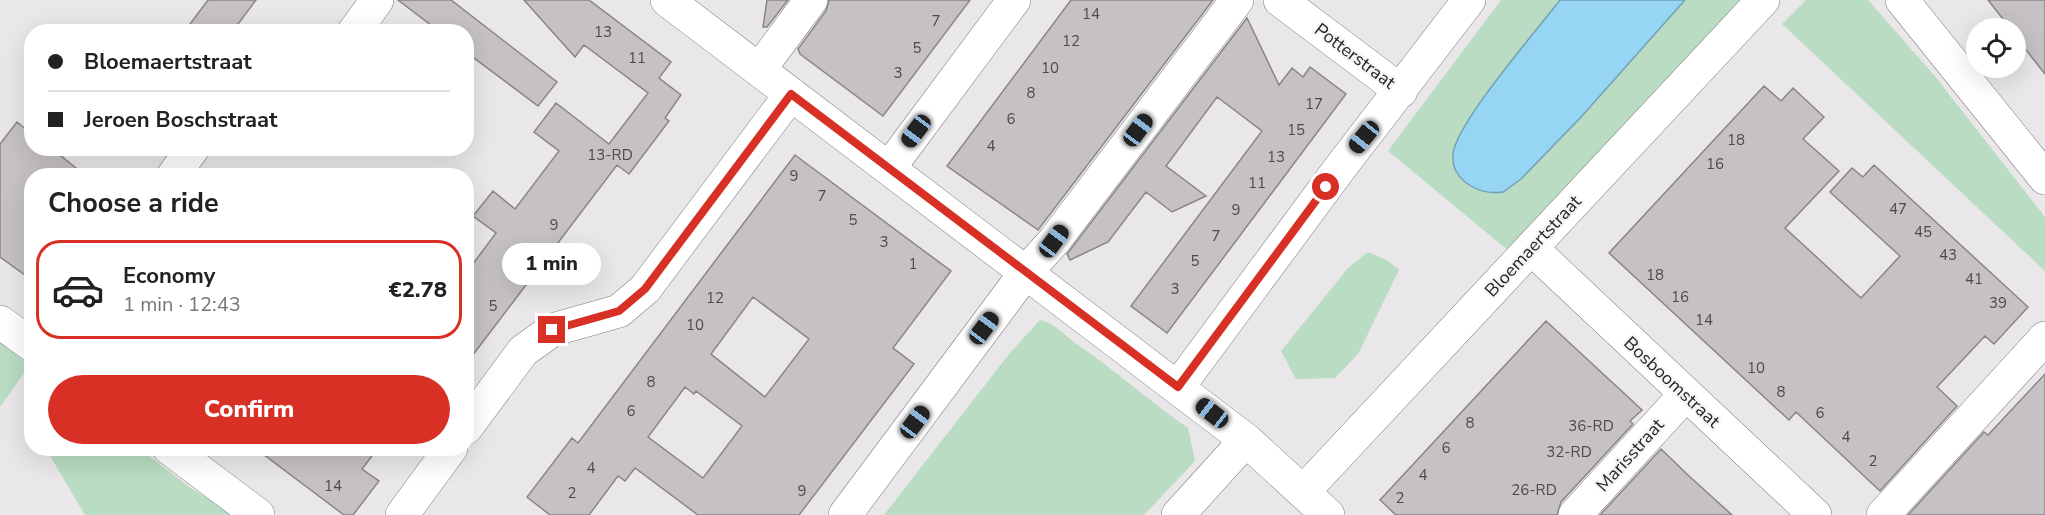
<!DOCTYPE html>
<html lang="en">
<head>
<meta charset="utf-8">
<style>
  :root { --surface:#fff; --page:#f6f6f6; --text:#222; --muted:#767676; --line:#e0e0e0; --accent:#d93025 }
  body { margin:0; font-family:"Nunito Sans",sans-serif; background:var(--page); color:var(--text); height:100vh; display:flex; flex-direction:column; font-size:22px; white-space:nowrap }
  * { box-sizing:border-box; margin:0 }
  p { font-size:20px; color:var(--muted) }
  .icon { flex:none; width:33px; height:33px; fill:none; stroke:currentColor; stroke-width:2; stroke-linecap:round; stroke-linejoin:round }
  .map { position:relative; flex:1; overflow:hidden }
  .sheet { position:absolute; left:24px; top:168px; width:450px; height:288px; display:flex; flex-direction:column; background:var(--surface); border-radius:24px; box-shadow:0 6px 24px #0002 }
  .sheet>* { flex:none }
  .hud { position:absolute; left:24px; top:24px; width:450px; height:132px; border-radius:24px; box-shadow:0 6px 24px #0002; display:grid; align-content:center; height:132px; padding:0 24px; background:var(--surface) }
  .tools { position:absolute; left:1966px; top:18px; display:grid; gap:12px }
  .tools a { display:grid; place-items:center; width:60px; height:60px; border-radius:50%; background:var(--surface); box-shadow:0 6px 24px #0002; font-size:30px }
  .end { position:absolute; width:27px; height:27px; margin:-14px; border:8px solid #d93025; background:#fff; box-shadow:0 0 0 3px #fff }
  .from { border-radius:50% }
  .bubble { position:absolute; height:42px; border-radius:21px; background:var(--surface); box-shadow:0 6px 24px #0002; font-size:20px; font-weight:800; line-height:42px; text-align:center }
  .car { position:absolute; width:18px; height:36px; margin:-18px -9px; border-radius:8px; box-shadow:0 0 4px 2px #0007; background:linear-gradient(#222 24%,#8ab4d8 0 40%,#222 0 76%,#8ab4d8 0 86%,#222 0) }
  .hud b { display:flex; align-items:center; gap:21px; height:57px; font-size:22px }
  .hud b+b { border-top:2px solid var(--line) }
  .hud i { width:15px; height:15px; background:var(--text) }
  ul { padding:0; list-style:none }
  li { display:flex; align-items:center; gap:18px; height:99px; margin:0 12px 9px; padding:0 12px; border:3px solid var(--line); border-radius:24px }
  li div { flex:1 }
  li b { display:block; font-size:22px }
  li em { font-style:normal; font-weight:800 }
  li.active { border-color:var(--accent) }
  li>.icon { width:54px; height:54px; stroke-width:1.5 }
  h2 { padding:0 24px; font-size:27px; line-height:72px }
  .action { display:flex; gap:12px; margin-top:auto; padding:12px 24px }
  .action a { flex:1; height:69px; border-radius:36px; background:var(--accent); color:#fff; font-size:24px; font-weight:800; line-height:69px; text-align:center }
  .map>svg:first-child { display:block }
  .green { fill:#b9dcc2 }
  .water { fill:#96d6f4; stroke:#74a0b6; stroke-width:1.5 }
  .building { fill:#c5c1c4; stroke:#898588; stroke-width:1.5; fill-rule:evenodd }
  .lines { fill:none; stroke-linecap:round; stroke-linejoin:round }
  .minor-casing { stroke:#807d80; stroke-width:34 }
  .minor { stroke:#fff; stroke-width:33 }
  .route { stroke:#d93025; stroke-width:8 }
  .labels { text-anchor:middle; stroke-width:4.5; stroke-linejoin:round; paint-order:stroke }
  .number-label { font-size:15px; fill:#4d4a4d }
  .street-label { font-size:18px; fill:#252325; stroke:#f7f4f7 }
</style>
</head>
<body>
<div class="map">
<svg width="2045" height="515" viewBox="0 0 2045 515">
  <rect width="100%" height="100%" fill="#eae7ea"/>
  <path class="green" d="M1501,0H1560C1534,34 1456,122 1454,161C1453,168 1456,173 1460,178L1521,179L1582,116L1685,0H1747L1515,256L1388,151Z
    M1806,0H1868L1934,75L2045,217V271L1782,24Z
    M1368,252L1387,260L1399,270L1358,354L1335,378L1296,379L1281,351L1348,268Z
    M1040,320C1053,322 1065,335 1075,343C1114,369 1149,401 1188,428L1195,461L1144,515H884L1009,354Z
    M0,343L30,365L0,407Z
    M46,449H140L189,487L234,515H85Z"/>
  <path class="water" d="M1560,0H1685L1582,116L1521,179L1503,192C1488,194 1477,191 1465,182C1456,175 1452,165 1453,154C1456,123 1538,29 1560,0Z"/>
  <path class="building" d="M208,0H256L232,32H184Z
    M398,0H451L557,82L538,106L466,52V32H440Z
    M524,0H589L671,62L659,78L681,95L665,118L669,121L629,174L617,165L466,364V273L496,233L473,216L493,191L515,209L559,151L534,132L556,103L609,144L648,93L584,45L575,57Z
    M767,0H788L767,27H763Z
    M829,0H970L883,116L800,54L798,49L826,11Z
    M1071,0H1213L1038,230L947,166Z
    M1988,0H2045V74L2016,37V28H2010Z
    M1247,18L1279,85L1292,68L1303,77L1310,67L1346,94L1167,333L1131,306L1262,131L1217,97L1166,166L1206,196L1172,212L1146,192L1108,242L1070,260L1067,254Z
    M1764,86L1781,101L1793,88L1824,117L1803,139L1839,171L1785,228L1861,298L1900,256L1830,192L1852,168L1863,177L1874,165L2028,307L1994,344L1985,336L1937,387L1957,406L1880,491L1796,412L1789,420L1609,253Z
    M17,122L32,134V148H51L86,176H32V280L0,257V144Z
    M795,155L951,271L893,348L914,364L799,515H698L635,468L625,481L618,476L589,515H550L527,497L572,438L578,443ZM753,297L809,339L765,397L711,354ZM685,387L694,394L696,391L742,426L703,478L648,437Z
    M1546,321L1642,410L1630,421L1633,424L1561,502L1557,515H1396L1380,500Z
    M2045,374V515H1908L1984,432L1988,435Z
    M255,448H378L362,469L379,481L353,515H344Z
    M1661,449L1689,476L1732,515H1600Z"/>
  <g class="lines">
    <defs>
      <path id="minor" d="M667,0L1246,440L1328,515
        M1280,0L1401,91
        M1902,0L2045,178
        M354,32L377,0
        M759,70L811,0
        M889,168L1014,0
        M173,176L193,148
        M1531,248L1815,515
        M0,322L32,345
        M1178,387L1340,168L1469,0
        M466,428L523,351L552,330L619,311L645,289L791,94
        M169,448L258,515
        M1303,492L1763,0
        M402,515L451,448
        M845,515L1026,272L1054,241L1237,0
        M1178,515L1246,440
        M1575,515L1685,395
        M1883,515L2045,338"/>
    </defs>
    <use href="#minor" class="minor-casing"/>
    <use href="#minor" class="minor"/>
  </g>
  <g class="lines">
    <path class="route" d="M552,330L619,311L645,289L791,94L1178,387L1326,187"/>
  </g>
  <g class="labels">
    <g class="number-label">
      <text x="1091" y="19">14</text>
      <text x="936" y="26">7</text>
      <text x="603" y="37">13</text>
      <text x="1071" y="46">12</text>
      <text x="917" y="53">5</text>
      <text x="637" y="63">11</text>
      <text x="1050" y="73">10</text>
      <text x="898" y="78">3</text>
      <text x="1031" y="98">8</text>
      <text x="1314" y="109">17</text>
      <text x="1011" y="124">6</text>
      <text x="1296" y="135">15</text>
      <text x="1736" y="145">18</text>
      <text x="991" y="151">4</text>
      <text x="610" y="160">13-RD</text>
      <text x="1276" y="162">13</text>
      <text x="1715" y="169">16</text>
      <text x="794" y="181">9</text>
      <text x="1257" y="188">11</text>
      <text x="822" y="201">7</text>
      <text x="1898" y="214">47</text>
      <text x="1236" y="215">9</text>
      <text x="853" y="225">5</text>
      <text x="554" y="230">9</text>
      <text x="1923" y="237">45</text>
      <text x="1216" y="241">7</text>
      <text x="884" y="247">3</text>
      <text x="1948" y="260">43</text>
      <text x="1195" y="266">5</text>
      <text x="913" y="269">1</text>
      <text x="1655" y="280">18</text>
      <text x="1974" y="284">41</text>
      <text x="1175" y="294">3</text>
      <text x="1680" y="302">16</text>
      <text x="715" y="303">12</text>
      <text x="1998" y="308">39</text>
      <text x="493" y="311">5</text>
      <text x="1704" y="325">14</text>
      <text x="695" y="330">10</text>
      <text x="1756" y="373">10</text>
      <text x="651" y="387">8</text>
      <text x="1781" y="397">8</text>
      <text x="631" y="416">6</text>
      <text x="1820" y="418">6</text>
      <text x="1470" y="428">8</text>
      <text x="1591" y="431">36-RD</text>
      <text x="1846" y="442">4</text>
      <text x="1446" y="453">6</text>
      <text x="1569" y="457">32-RD</text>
      <text x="1873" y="466">2</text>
      <text x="591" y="473">4</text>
      <text x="1423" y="480">4</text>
      <text x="333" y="491">14</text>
      <text x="1534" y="495">26-RD</text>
      <text x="802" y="496">9</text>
      <text x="572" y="498">2</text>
      <text x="1400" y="503">2</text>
    </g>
    <g class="street-label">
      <text transform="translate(1355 56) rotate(37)" y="6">Potterstraat</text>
      <text transform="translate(1533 246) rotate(-47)" y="6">Bloemaertstraat</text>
      <text transform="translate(1672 382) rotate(43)" y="6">Bosboomstraat</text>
      <text transform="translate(1630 455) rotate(-48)" y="6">Marisstraat</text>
    </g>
  </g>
</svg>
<div class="tools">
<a><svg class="icon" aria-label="locate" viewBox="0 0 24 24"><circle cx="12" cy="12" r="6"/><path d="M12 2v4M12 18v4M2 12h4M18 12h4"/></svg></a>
</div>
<i class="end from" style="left:1326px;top:187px"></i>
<i class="end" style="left:552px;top:330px"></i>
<div class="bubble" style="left:502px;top:243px;width:99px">1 min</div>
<i class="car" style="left:1138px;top:130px;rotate:37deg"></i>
<i class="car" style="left:916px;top:131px;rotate:217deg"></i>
<i class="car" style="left:1364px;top:137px;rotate:219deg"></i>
<i class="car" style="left:1054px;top:241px;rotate:37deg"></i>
<i class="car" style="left:984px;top:328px;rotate:37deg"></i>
<i class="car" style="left:1212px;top:413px;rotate:308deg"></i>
<i class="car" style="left:915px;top:422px;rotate:37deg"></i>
<div class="hud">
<b><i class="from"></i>Bloemaertstraat</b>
<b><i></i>Jeroen Boschstraat</b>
</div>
<section class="sheet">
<h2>Choose a ride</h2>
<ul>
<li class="active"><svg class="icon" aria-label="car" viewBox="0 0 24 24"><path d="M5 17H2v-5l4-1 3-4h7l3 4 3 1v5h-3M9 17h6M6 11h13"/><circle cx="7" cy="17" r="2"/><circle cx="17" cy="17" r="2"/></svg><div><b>Economy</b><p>1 min · 12:43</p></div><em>€2.78</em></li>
</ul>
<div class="action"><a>Confirm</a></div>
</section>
</div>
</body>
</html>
